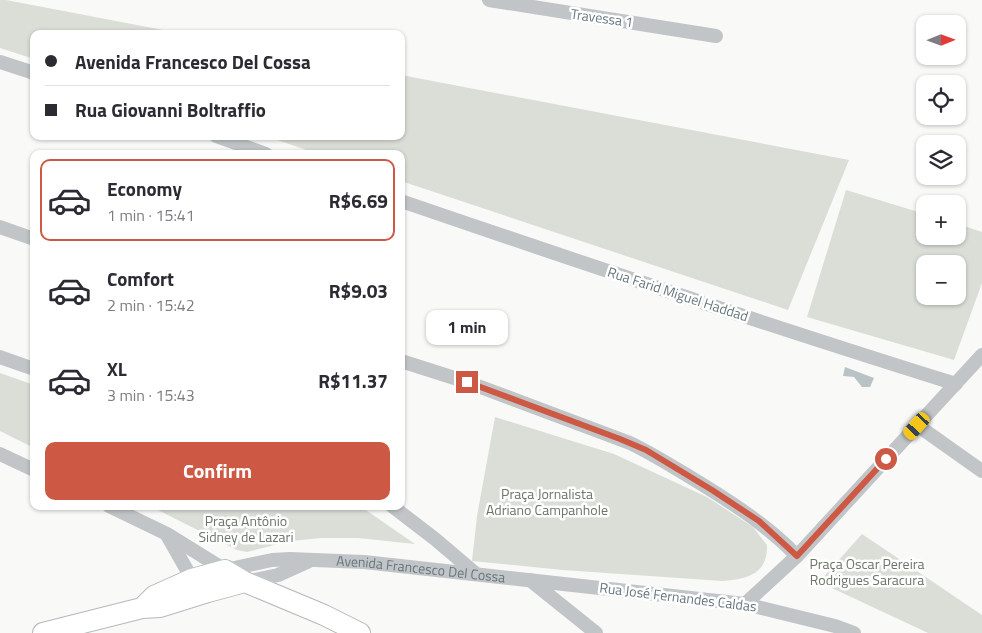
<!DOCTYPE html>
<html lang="en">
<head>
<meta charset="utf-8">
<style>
  :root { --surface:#fff; --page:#f2f2f3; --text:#2b2b33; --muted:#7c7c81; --line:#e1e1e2; --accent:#cd5844 }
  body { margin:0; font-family:"Titillium Web",sans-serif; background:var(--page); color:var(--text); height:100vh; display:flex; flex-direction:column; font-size:19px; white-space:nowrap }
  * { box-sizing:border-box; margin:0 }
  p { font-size:16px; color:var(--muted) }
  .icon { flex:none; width:28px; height:28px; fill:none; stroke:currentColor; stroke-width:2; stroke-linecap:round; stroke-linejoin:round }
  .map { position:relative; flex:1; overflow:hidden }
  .details { position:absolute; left:30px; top:150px; width:375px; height:360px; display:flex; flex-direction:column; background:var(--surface); border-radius:10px; box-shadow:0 1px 4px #0004 }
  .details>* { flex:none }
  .hud { position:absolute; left:30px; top:30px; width:375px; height:110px; border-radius:10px; box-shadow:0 1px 4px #0004; display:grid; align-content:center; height:110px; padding:0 15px; background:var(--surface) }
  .needle { width:32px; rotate:89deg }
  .buttons { position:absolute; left:916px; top:15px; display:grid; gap:10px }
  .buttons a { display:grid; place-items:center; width:50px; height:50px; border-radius:10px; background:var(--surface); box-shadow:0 1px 4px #0004; font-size:25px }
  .end { position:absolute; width:22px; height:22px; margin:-11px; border:6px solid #cd5844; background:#fff; box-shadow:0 0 0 2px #fff }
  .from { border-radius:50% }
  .bubble { position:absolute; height:35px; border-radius:10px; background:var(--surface); box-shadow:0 1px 4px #0004; font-size:16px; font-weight:700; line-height:35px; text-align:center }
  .car { position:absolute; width:15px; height:30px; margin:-15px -8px; border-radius:6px; box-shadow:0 0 4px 1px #0007; background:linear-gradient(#f5c518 24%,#345 0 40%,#f5c518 0 76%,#345 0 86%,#f5c518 0) }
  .hud b { display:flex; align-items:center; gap:18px; height:48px; font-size:19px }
  .hud b+b { border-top:1px solid var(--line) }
  .hud i { width:12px; height:12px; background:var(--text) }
  ul { padding:9px 0 0; list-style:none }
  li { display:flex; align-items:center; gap:15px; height:82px; margin:0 10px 8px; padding:0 5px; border:2px solid transparent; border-radius:10px }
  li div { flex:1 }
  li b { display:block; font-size:19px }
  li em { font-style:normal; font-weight:700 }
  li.selected { border-color:var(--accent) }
  li>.icon { width:45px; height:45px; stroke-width:1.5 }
  .action { display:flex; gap:10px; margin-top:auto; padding:10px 15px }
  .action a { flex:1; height:58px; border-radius:10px; background:var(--accent); color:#fff; font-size:20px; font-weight:700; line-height:58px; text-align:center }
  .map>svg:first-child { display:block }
  .green { fill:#daded7; fill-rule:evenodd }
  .water { fill:#b9c3c6 }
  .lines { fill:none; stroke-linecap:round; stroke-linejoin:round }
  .secondary-casing { stroke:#b4b9bc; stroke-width:22 }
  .minor { stroke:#c1c5c8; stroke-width:14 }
  .secondary { stroke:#fff; stroke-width:20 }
  .route { stroke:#cd5844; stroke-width:6 }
  .labels { text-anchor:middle; stroke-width:5; stroke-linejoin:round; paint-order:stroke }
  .street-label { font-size:14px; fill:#67777e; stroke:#fff }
  .park-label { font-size:14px; fill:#6a7766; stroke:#fff }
</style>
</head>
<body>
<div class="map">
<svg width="982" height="633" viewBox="0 0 982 633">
  <rect width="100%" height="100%" fill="#f9f9f8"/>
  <path class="green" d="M0,0H6L184,34H34V59L0,48Z
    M401,75L849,160L788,310L401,181V154H318L266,136H401Z
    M846,190L925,214V236H958V224L982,232V283L954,360L807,317ZM925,264H958V296H925Z
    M0,373L34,385V448L0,431Z
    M495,417L614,454L707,497L753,527L767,545C768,574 747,579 722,581L563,570L472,561L477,516Z
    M150,506H360L415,544L358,538H322L290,541L247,552L237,550Z
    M862,534L982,615V633H928L819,582Z"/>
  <path class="water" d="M845,367L874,378L870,387H862L854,377L843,376Z"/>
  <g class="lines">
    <defs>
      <path id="secondary" d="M142,608L154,596L192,579L225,570L245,582L324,615L360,633
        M43,633L142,608L160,607L208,592L245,582"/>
    </defs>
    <use href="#secondary" class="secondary-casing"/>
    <g class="minor">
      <path d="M489,0L716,36"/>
      <path d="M0,62L34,73"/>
      <path d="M216,136L266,154"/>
      <path d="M401,201C585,264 770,326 956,384"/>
      <path d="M0,227L34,239"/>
      <path d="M0,357L34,369"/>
      <path d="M401,361L467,382L630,443C651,453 670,465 690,477C728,500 766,524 797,556"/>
      <path d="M917,425L982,471"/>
      <path d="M0,454L34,470"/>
      <path id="s1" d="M109,506L167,534L225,570L272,560L290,559L364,562L745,604L835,626L854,633"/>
      <path d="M392,506L435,539L475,573"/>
      <path d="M167,535L192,579L198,584"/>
      <path d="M530,580L596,633"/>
      <path d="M245,582L278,575L309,561"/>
      <path d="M745,604L797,556L982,355"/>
    </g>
    <use href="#secondary" class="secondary"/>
  </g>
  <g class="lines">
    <path class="route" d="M467,382L620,439L646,450L712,490L759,521L797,556L886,459"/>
  </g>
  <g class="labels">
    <g class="street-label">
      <text transform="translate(602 18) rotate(8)" y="5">Travessa 1</text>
      <text transform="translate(678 294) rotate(18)" y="5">Rua Farid Miguel Haddad</text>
      <text dy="5" stroke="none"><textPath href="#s1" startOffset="330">Avenida Francesco Del Cossa</textPath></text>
      <text transform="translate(678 597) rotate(7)" y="5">Rua José Fernandes Caldas</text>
    </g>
    <g class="park-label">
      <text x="547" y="499">Praça Jornalista<tspan x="547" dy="16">Adriano Campanhole</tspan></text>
      <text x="246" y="526">Praça Antônio<tspan x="246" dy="16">Sidney de Lazari</tspan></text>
      <text x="867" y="569">Praça Oscar Pereira<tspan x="867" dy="16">Rodrigues Saracura</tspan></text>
    </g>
  </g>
</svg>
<div class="buttons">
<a><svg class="needle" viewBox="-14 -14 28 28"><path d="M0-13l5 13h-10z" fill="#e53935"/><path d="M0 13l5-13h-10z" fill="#7c7c81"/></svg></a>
<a><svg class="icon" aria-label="locate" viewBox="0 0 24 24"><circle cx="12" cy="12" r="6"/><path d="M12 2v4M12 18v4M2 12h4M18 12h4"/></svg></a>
<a><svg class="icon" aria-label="layers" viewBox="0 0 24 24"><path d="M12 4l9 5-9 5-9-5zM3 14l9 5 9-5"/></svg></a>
<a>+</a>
<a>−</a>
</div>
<i class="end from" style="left:886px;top:459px"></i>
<i class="end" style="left:467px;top:382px"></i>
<div class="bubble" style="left:426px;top:310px;width:82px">1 min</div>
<i class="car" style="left:917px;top:426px;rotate:222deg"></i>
<div class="hud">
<b><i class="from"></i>Avenida Francesco Del Cossa</b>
<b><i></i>Rua Giovanni Boltraffio</b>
</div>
<section class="details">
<ul>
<li class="selected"><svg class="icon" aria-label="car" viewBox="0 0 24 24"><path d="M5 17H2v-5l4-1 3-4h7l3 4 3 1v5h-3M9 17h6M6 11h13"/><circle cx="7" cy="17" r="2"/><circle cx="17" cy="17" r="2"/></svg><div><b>Economy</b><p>1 min · 15:41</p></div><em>R$6.69</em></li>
<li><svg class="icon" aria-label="car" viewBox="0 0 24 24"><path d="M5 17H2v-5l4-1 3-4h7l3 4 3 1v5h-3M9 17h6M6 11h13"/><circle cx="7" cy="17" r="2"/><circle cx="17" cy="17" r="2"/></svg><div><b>Comfort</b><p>2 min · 15:42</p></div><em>R$9.03</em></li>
<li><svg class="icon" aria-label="car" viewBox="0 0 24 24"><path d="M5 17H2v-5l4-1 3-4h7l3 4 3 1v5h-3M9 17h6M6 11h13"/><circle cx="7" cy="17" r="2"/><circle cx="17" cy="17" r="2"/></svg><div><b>XL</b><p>3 min · 15:43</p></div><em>R$11.37</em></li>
</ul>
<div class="action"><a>Confirm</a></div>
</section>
</div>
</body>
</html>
